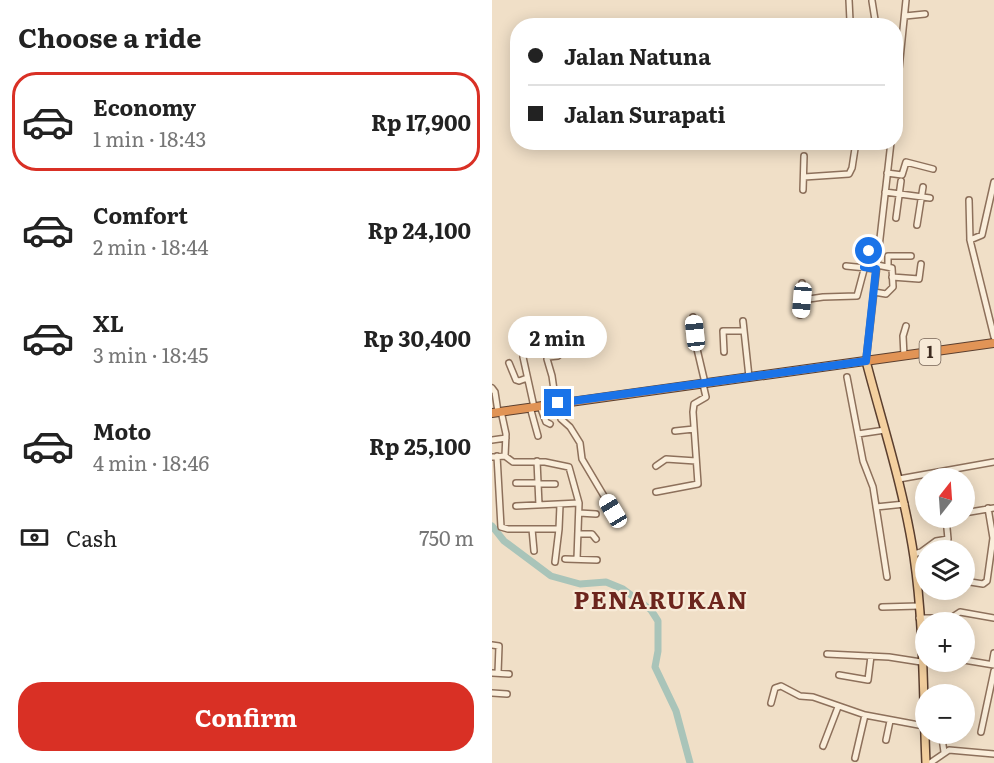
<!DOCTYPE html>
<html lang="en">
<head>
<meta charset="utf-8">
<style>
  :root { --surface:#fff; --page:#f2f2f2; --text:#222; --muted:#767676; --line:#e0e0e0; --accent:#d93025 }
  body { margin:0; font-family:Literata,serif; background:var(--page); color:var(--text); height:100vh; display:flex; flex-direction:column; font-size:22px; white-space:nowrap }
  * { box-sizing:border-box; margin:0 }
  p { font-size:20px; color:var(--muted) }
  .icon { flex:none; width:33px; height:33px; fill:none; stroke:currentColor; stroke-width:2; stroke-linecap:round; stroke-linejoin:round }
  .map { position:relative; flex:1; overflow:hidden }
  .drawer { display:flex; flex-direction:column; background:var(--surface); width:492px }
  .drawer>* { flex:none }
  .guide { position:absolute; left:18px; top:18px; width:393px; height:132px; border-radius:24px; box-shadow:0 3px 15px #0003; display:grid; align-content:center; height:132px; padding:0 18px; background:var(--surface) }
  .needle { width:39px; rotate:17deg }
  .fabs { position:absolute; left:423px; top:468px; display:grid; gap:12px }
  .fabs a { display:grid; place-items:center; width:60px; height:60px; border-radius:50%; background:var(--surface); box-shadow:0 3px 15px #0003; font-size:30px }
  .end { position:absolute; width:27px; height:27px; margin:-14px; border:8px solid #1a73e8; background:#fff; box-shadow:0 0 0 3px #fff }
  .from { border-radius:50% }
  .bubble { position:absolute; height:42px; border-radius:21px; background:var(--surface); box-shadow:0 3px 15px #0003; font-size:20px; font-weight:700; line-height:42px; text-align:center }
  .car { position:absolute; width:18px; height:36px; margin:-18px -9px; border-radius:8px; box-shadow:0 0 4px 2px #0007; background:linear-gradient(#fff 24%,#345 0 40%,#fff 0 76%,#345 0 86%,#fff 0) }
  .guide b { display:flex; align-items:center; gap:21px; height:57px; font-size:22px }
  .guide b+b { border-top:2px solid var(--line) }
  .guide i { width:15px; height:15px; background:var(--text) }
  ul { padding:0; list-style:none }
  li { display:flex; align-items:center; gap:18px; height:99px; margin:0 12px 9px; padding:0 6px; border:3px solid transparent; border-radius:24px }
  li div { flex:1 }
  li b { display:block; font-size:22px }
  li em { font-style:normal; font-weight:700 }
  li.active { border-color:var(--accent) }
  li>.icon { width:54px; height:54px; stroke-width:1.5 }
  h2 { padding:0 18px; font-size:27px; line-height:72px }
  .pay { display:flex; align-items:center; gap:15px; height:66px; padding:0 18px; font-size:22px }
  .pay p { margin-inline-start:auto }
  .action { display:flex; gap:12px; margin-top:auto; padding:12px 18px }
  .action a { flex:1; height:69px; border-radius:24px; background:var(--accent); color:#fff; font-size:24px; font-weight:700; line-height:69px; text-align:center }
  main { display:flex; flex:1; min-height:0 }
  .map>svg:first-child { display:block }
  .lines { fill:none; stroke-linecap:round; stroke-linejoin:round }
  .river { stroke:#a9c4b9; stroke-width:7 }
  .minor-casing { stroke:#8d705b; stroke-width:8 }
  .major-casing { stroke:#5b3f2f; stroke-width:10 }
  .highway-casing { stroke:#5b3f2f; stroke-width:10 }
  .minor { stroke:#faeedb; stroke-width:5 }
  .major { stroke:#f4d09f; stroke-width:7 }
  .highway { stroke:#e19456; stroke-width:8 }
  .route { stroke:#1a73e8; stroke-width:8 }
  .labels { text-anchor:middle; stroke-width:4.5; stroke-linejoin:round; paint-order:stroke }
  .shield { fill:#f7ead7; stroke:#756457; stroke-width:1.5 }
  .shield-label { font-size:16px; font-weight:bold; fill:#3d2b20 }
  .district-label { font-size:24px; font-weight:bold; letter-spacing:1.5px; fill:#6c251d; stroke:#f7ead7 }
</style>
</head>
<body>
<main>
<section class="drawer">
<h2>Choose a ride</h2>
<ul>
<li class="active"><svg class="icon" aria-label="car" viewBox="0 0 24 24"><path d="M5 17H2v-5l4-1 3-4h7l3 4 3 1v5h-3M9 17h6M6 11h13"/><circle cx="7" cy="17" r="2"/><circle cx="17" cy="17" r="2"/></svg><div><b>Economy</b><p>1 min · 18:43</p></div><em>Rp 17,900</em></li>
<li><svg class="icon" aria-label="car" viewBox="0 0 24 24"><path d="M5 17H2v-5l4-1 3-4h7l3 4 3 1v5h-3M9 17h6M6 11h13"/><circle cx="7" cy="17" r="2"/><circle cx="17" cy="17" r="2"/></svg><div><b>Comfort</b><p>2 min · 18:44</p></div><em>Rp 24,100</em></li>
<li><svg class="icon" aria-label="car" viewBox="0 0 24 24"><path d="M5 17H2v-5l4-1 3-4h7l3 4 3 1v5h-3M9 17h6M6 11h13"/><circle cx="7" cy="17" r="2"/><circle cx="17" cy="17" r="2"/></svg><div><b>XL</b><p>3 min · 18:45</p></div><em>Rp 30,400</em></li>
<li><svg class="icon" aria-label="car" viewBox="0 0 24 24"><path d="M5 17H2v-5l4-1 3-4h7l3 4 3 1v5h-3M9 17h6M6 11h13"/><circle cx="7" cy="17" r="2"/><circle cx="17" cy="17" r="2"/></svg><div><b>Moto</b><p>4 min · 18:46</p></div><em>Rp 25,100</em></li>
</ul>
<div class="pay"><svg class="icon" aria-label="cash" viewBox="0 0 24 24"><path d="M3 7h18v10H3z"/><circle cx="12" cy="12" r="2"/></svg>Cash<p>750 m</p></div>
<div class="action"><a>Confirm</a></div>
</section>
<div class="map">
<svg width="502" height="763" viewBox="0 0 502 763">
  <rect width="100%" height="100%" fill="#f0dfc7"/>
  <g class="lines">
    <path class="river" d="M0,526L12,541L59,576L88,584L114,582L131,589L159,610L166,621V651L163,667L184,711L198,763"/>
    <defs>
      <path id="minor" d="M357,0L358,21
        M380,1L384,26
        M413,16L433,14
        M404,98L414,0
        M395,173L410,175L414,162L441,169
        M312,177L357,174L360,168L364,142
        M311,190L312,156
        M393,192L438,198
        M477,200L478,240L502,337
        M404,218L409,181
        M425,225L431,187
        M478,240L490,235L502,182
        M354,266L384,269
        M396,266V256H419
        M400,277L427,279L429,264
        M382,292L394,294L401,287L400,268L385,265
        M310,300L331,297L365,296L377,251L387,249
        M308,315L310,283
        M201,317L205,349L213,383
        M251,321L257,377
        M33,332L31,357L42,407
        M232,352L231,331H252
        M412,356L411,336L414,326
        M374,361L399,142
        M17,363L24,380L27,381L35,378
        M355,377L371,461L381,487L395,577
        M0,388L3,392L6,412
        M66,403L69,419L78,427L88,443L90,459L128,523
        M64,404L60,376L55,359L56,357L66,356L68,354L76,325
        M48,406L54,422L58,424
        M38,407L46,436
        M9,411L14,434L13,456
        M183,431L202,429
        M366,434L393,430
        M0,440L14,438
        M5,456L9,527L16,529H67
        M0,457L13,456L21,462H53L77,467L87,503L85,559
        M45,461L47,505
        M164,466L174,459L204,461
        M407,479L502,462
        M24,483H46
        M46,484H63
        M164,492L206,484L201,412L202,404L214,397L211,384
        M24,506L87,503
        M384,507L413,504
        M87,513L104,514
        M472,513L502,508
        M40,529L42,551
        M86,534H100L104,539
        M422,554L429,552L444,541L456,539L454,518
        M73,559L105,560
        M63,562L67,529L68,505
        M424,569L434,570
        M472,581L491,584L495,581L501,538L496,508
        M390,607L427,606
        M427,618H459L468,612L502,618
        M0,645L7,646L6,673
        M335,654L397,657L429,662
        M472,660L502,665
        M500,664L502,653
        M0,673L17,674
        M347,675L376,680L379,656
        M0,693L15,694
        M279,703L283,688L289,686L308,696L321,697L373,715
        M489,732L502,671
        M450,738L452,752
        M394,740L398,721
        M331,746L346,707
        M363,758L373,715L432,726
        M438,763L457,750L502,754"/>
      <path id="major" d="M374,361C391,426 412,490 422,557C432,625 431,695 434,763"/>
      <path id="highway" d="M0,413L502,343"/>
    </defs>
    <use href="#minor" class="minor-casing"/>
    <use href="#major" class="major-casing"/>
    <use href="#highway" class="highway-casing"/>
    <use href="#minor" class="minor"/>
    <use href="#major" class="major"/>
    <use href="#highway" class="highway"/>
  </g>
  <g class="lines">
    <path class="route" d="M66,403L374,361L384,269L372,267L377,251"/>
  </g>
  <g class="labels">
    <rect class="shield" x="427.5" y="339" width="21" height="26" rx="4.5"/>
    <g class="shield-label">
      <text x="438" y="358">1</text>
    </g>
    <g class="district-label">
      <text x="169" y="609">PENARUKAN</text>
    </g>
  </g>
</svg>
<div class="fabs">
<a><svg class="needle" viewBox="-14 -14 28 28"><path d="M0-13l5 13h-10z" fill="#e53935"/><path d="M0 13l5-13h-10z" fill="#767676"/></svg></a>
<a><svg class="icon" aria-label="layers" viewBox="0 0 24 24"><path d="M12 4l9 5-9 5-9-5zM3 14l9 5 9-5"/></svg></a>
<a>+</a>
<a>−</a>
</div>
<i class="end from" style="left:377px;top:251px"></i>
<i class="end" style="left:66px;top:403px"></i>
<div class="bubble" style="left:16px;top:316px;width:99px">2 min</div>
<i class="car" style="left:310px;top:300px;rotate:185deg"></i>
<i class="car" style="left:203px;top:333px;rotate:354deg"></i>
<i class="car" style="left:121px;top:511px;rotate:329deg"></i>
<div class="guide">
<b><i class="from"></i>Jalan Natuna</b>
<b><i></i>Jalan Surapati</b>
</div>
</div>
</main>
</body>
</html>
